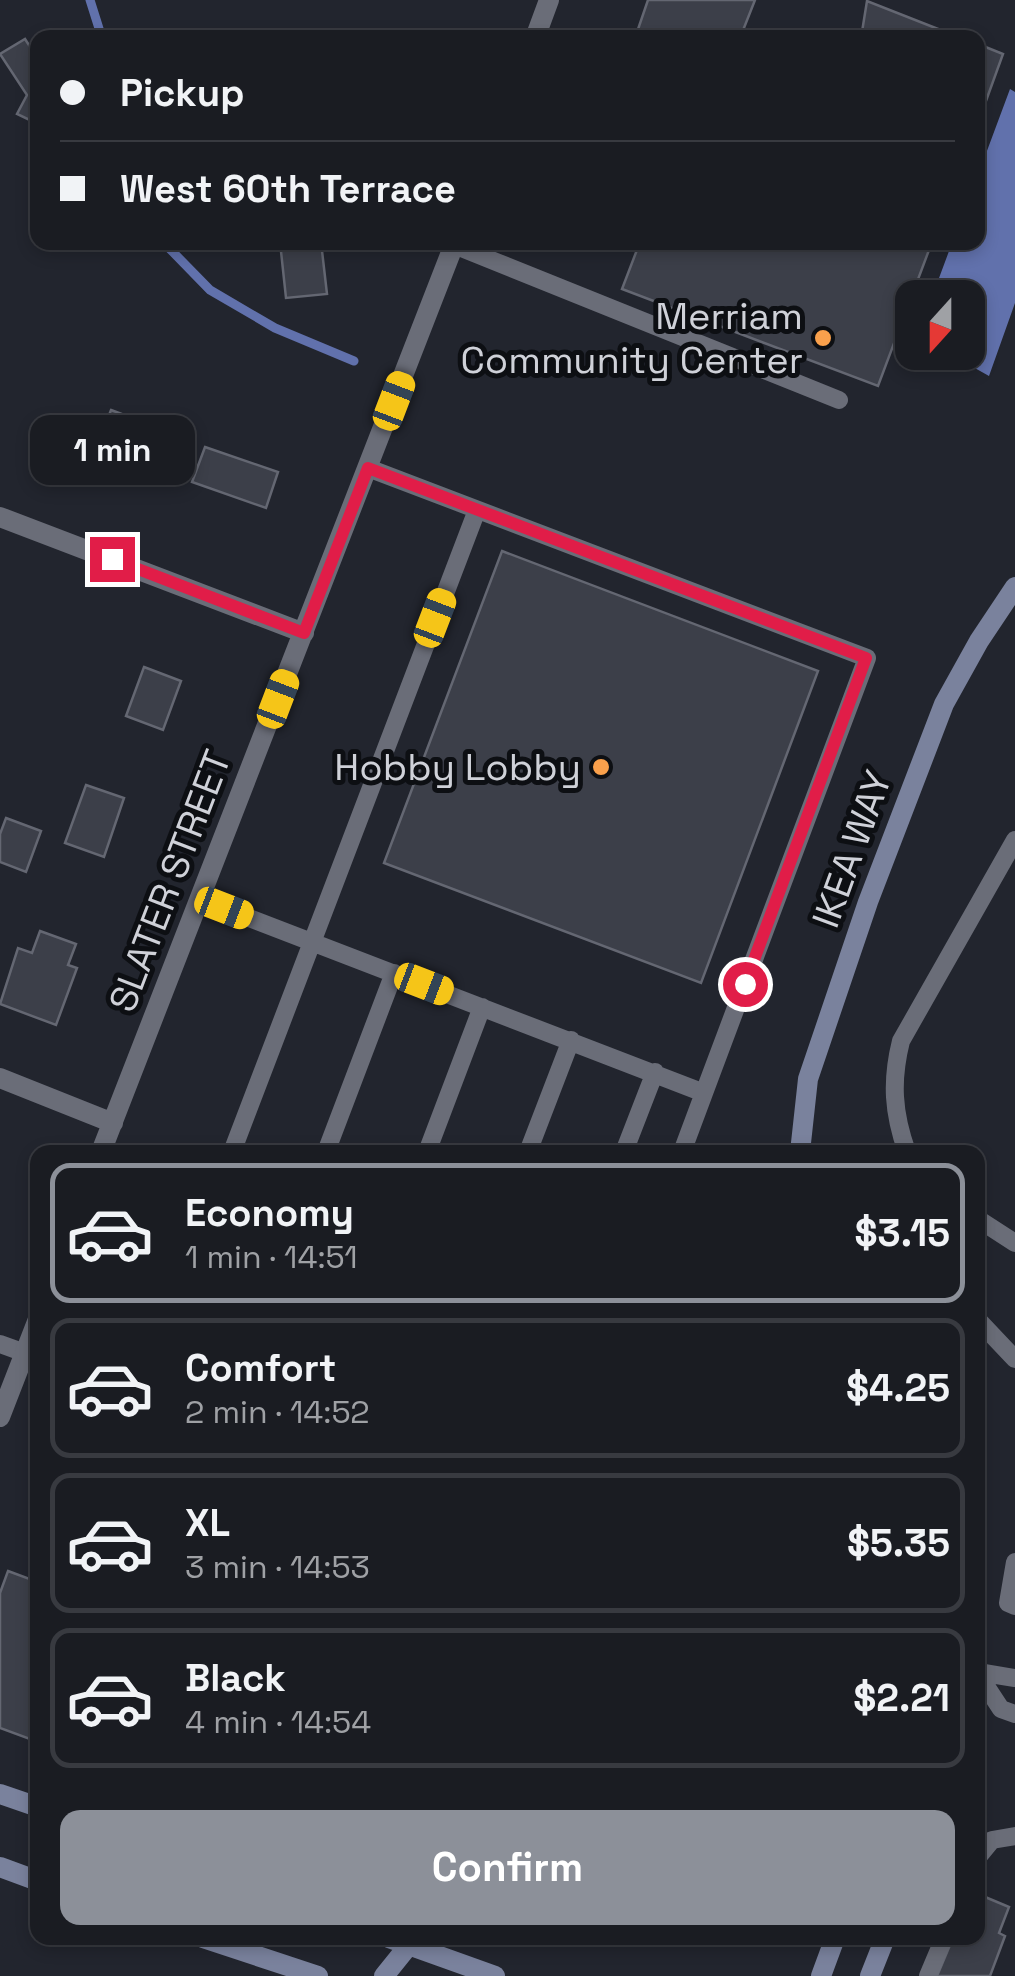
<!DOCTYPE html>
<html lang="en">
<head>
<meta charset="utf-8">
<style>
  :root { --surface:#1a1c22; --page:#23252a; --text:#f1f3f6; --muted:#9fa1a5; --line:#383a40; --accent:#8c9099 }
  body { margin:0; font-family:"Space Grotesk",sans-serif; background:var(--page); color:var(--text); height:100vh; display:flex; flex-direction:column; font-size:38px; white-space:nowrap }
  * { box-sizing:border-box; margin:0 }
  p { font-size:32px; color:var(--muted) }
  .icon { flex:none; width:55px; height:55px; fill:none; stroke:currentColor; stroke-width:2; stroke-linecap:round; stroke-linejoin:round }
  .map { position:relative; flex:1; overflow:hidden }
  .sheet { position:absolute; left:30px; top:1145px; width:955px; height:800px; display:flex; flex-direction:column; background:var(--surface); border-radius:20px; box-shadow:0 5px 15px #0003,0 0 0 2px var(--line) }
  .sheet>* { flex:none }
  .hud { position:absolute; left:30px; top:30px; width:955px; height:220px; border-radius:20px; box-shadow:0 5px 15px #0003,0 0 0 2px var(--line); display:grid; align-content:center; height:220px; padding:0 30px; background:var(--surface) }
  .needle { width:65px; rotate:201deg }
  .controls { position:absolute; left:895px; top:280px; display:grid; gap:20px }
  .controls a { display:grid; place-items:center; width:90px; height:90px; border-radius:20px; background:var(--surface); box-shadow:0 5px 15px #0003,0 0 0 2px var(--line); font-size:50px }
  .end { position:absolute; width:45px; height:45px; margin:-22px; border:12px solid #e11d48; background:#fff; box-shadow:0 0 0 5px #fff }
  .from { border-radius:50% }
  .bubble { position:absolute; height:70px; border-radius:20px; background:var(--surface); box-shadow:0 5px 15px #0003,0 0 0 2px var(--line); font-size:32px; font-weight:600; line-height:70px; text-align:center }
  .car { position:absolute; width:30px; height:60px; margin:-30px -15px; border-radius:12px; box-shadow:0 0 8px 2px #0007; background:linear-gradient(#f5c518 24%,#345 0 40%,#f5c518 0 76%,#345 0 86%,#f5c518 0) }
  .hud b { display:flex; align-items:center; gap:35px; height:95px; font-size:38px }
  .hud b+b { border-top:2px solid var(--line) }
  .hud i { width:25px; height:25px; background:var(--text) }
  ul { padding:18px 0 0; list-style:none }
  li { display:flex; align-items:center; gap:30px; height:140px; margin:0 20px 15px; padding:0 10px; border:5px solid var(--line); border-radius:20px }
  li div { flex:1 }
  li b { display:block; font-size:38px }
  li em { font-style:normal; font-weight:600 }
  li.on { border-color:var(--accent) }
  li>.icon { width:90px; height:90px; stroke-width:1.5 }
  .primary-button { display:flex; gap:20px; margin-top:auto; padding:20px 30px }
  .primary-button a { flex:1; height:115px; border-radius:20px; background:var(--accent); color:#fff; font-size:40px; font-weight:600; line-height:115px; text-align:center }
  .map>svg:first-child { display:block }
  .water { fill:#6171ac }
  .lines { fill:none; stroke-linecap:round; stroke-linejoin:round }
  .stream { stroke:#6171ac; stroke-width:9 }
  .building { fill:#3c3f49; stroke:#646772; stroke-width:2.5 }
  .lane { stroke:#6a6d78; stroke-width:18 }
  .street { stroke:#6a6d78; stroke-width:20 }
  .secondary { stroke:#7a829d; stroke-width:20 }
  .route { stroke:#e11d48; stroke-width:12 }
  .poi-dot { fill:#f9a04c; stroke:#0d0f13; stroke-width:4 }
  .labels { text-anchor:middle; stroke-width:10; stroke-linejoin:round; paint-order:stroke }
  .poi-label { font-size:38px; fill:#cfd1d8; stroke:#0d0f13; text-anchor:end }
  .street-label { font-size:38px; fill:#cfd1d8; stroke:#0d0f13 }
</style>
</head>
<body>
<div class="map">
<svg width="1015" height="1976" viewBox="0 0 1015 1976">
  <rect width="100%" height="100%" fill="#22252e"/>
  <path class="water" d="M1010,89L1015,92V303L989,376L948,353L968,352V298L932,297L952,243L978,242V175Z"/>
  <g class="lines">
    <path class="stream" d="M90,0L102,38
      M167,242L169,248L210,290L275,328L354,361"/>
  </g>
  <path class="building" d="M648,0H755L740,38H635Z
    M867,1L961,38H861Z
    M25,39L38,59V124L17,114L27,95L0,54Z
    M978,44L1003,54L978,123Z
    M280,242H321L327,294L286,298Z
    M640,242H932L878,386L622,289Z
    M111,410L178,435L165,471L97,446Z
    M205,447L278,472L266,508L192,482Z
    M502,551L818,671L701,983L384,863Z
    M144,667L181,681L163,730L126,716Z
    M86,785L124,798L104,857L65,843Z
    M6,818L41,831L26,872L0,862V834Z
    M40,931L76,944L68,965L77,968L56,1025L0,1004L18,948L32,953Z
    M8,1571L38,1582V1742L0,1728V1593Z
    M978,1894L1009,1907L999,1933L1005,1936L990,1976H937L953,1938H978Z"/>
  <g class="lines">
    <path class="lane" d="M454,245L839,400
      M368,468L867,658L704,1093
      M200,899L704,1093L682,1152
      M232,1152L477,510
      M326,1152L394,973
      M427,1152L482,1007
      M528,1152L571,1040
      M624,1152L655,1072
      M907,1152C893,1113 891,1081 901,1041L1015,840
      M978,1219L1015,1243
      M978,1320L1015,1359
      M0,1344L25,1353
      M1015,1562L1008,1603L1015,1606
      M978,1672L1015,1678
      M978,1674L1001,1709L1015,1714
      M978,1857L992,1840L1015,1836
      M928,1976L944,1938"/>
    <path class="street" d="M535,38L549,0
      M0,517L304,633
      M0,1078L113,1123
      M101,1152L455,242
      M0,1417L38,1319"/>
    <path class="secondary" d="M800,1152L808,1079L868,902L944,704L979,641L1015,587
      M0,1794L38,1807
      M0,1867L38,1881
      M203,1938L318,1976
      M389,1938L495,1976
      M384,1976L409,1945
      M821,1976L835,1938
      M870,1976L885,1938"/>
  </g>
  <g class="lines">
    <path class="route" d="M112,559L304,633L368,468L866,658L745,984"/>
  </g>
  <g class="poi-dot">
    <circle cx="823" cy="338" r="10"/>
    <circle cx="601" cy="767" r="10"/>
  </g>
  <g class="labels">
    <g class="poi-label">
      <text x="803" y="329">Merriam<tspan x="803" dy="44">Community Center</tspan></text>
      <text x="581" y="780">Hobby Lobby</text>
    </g>
    <g class="street-label">
      <text transform="translate(852 849) rotate(-70)" y="13">IKEA WAY</text>
      <text transform="translate(170 881) rotate(-69)" y="13">SLATER STREET</text>
    </g>
  </g>
</svg>
<div class="controls">
<a><svg class="needle" viewBox="-14 -14 28 28"><path d="M0-13l5 13h-10z" fill="#e53935"/><path d="M0 13l5-13h-10z" fill="#9fa1a5"/></svg></a>
</div>
<i class="end from" style="left:745px;top:984px"></i>
<i class="end" style="left:112px;top:559px"></i>
<div class="bubble" style="left:30px;top:415px;width:165px">1 min</div>
<i class="car" style="left:394px;top:401px;rotate:21deg"></i>
<i class="car" style="left:435px;top:618px;rotate:21deg"></i>
<i class="car" style="left:278px;top:699px;rotate:21deg"></i>
<i class="car" style="left:224px;top:908px;rotate:111deg"></i>
<i class="car" style="left:424px;top:984px;rotate:111deg"></i>
<div class="hud">
<b><i class="from"></i>Pickup</b>
<b><i></i>West 60th Terrace</b>
</div>
<section class="sheet">
<ul>
<li class="on"><svg class="icon" aria-label="car" viewBox="0 0 24 24"><path d="M5 17H2v-5l4-1 3-4h7l3 4 3 1v5h-3M9 17h6M6 11h13"/><circle cx="7" cy="17" r="2"/><circle cx="17" cy="17" r="2"/></svg><div><b>Economy</b><p>1 min · 14:51</p></div><em>$3.15</em></li>
<li><svg class="icon" aria-label="car" viewBox="0 0 24 24"><path d="M5 17H2v-5l4-1 3-4h7l3 4 3 1v5h-3M9 17h6M6 11h13"/><circle cx="7" cy="17" r="2"/><circle cx="17" cy="17" r="2"/></svg><div><b>Comfort</b><p>2 min · 14:52</p></div><em>$4.25</em></li>
<li><svg class="icon" aria-label="car" viewBox="0 0 24 24"><path d="M5 17H2v-5l4-1 3-4h7l3 4 3 1v5h-3M9 17h6M6 11h13"/><circle cx="7" cy="17" r="2"/><circle cx="17" cy="17" r="2"/></svg><div><b>XL</b><p>3 min · 14:53</p></div><em>$5.35</em></li>
<li><svg class="icon" aria-label="car" viewBox="0 0 24 24"><path d="M5 17H2v-5l4-1 3-4h7l3 4 3 1v5h-3M9 17h6M6 11h13"/><circle cx="7" cy="17" r="2"/><circle cx="17" cy="17" r="2"/></svg><div><b>Black</b><p>4 min · 14:54</p></div><em>$2.21</em></li>
</ul>
<div class="primary-button"><a>Confirm</a></div>
</section>
</div>
</body>
</html>
